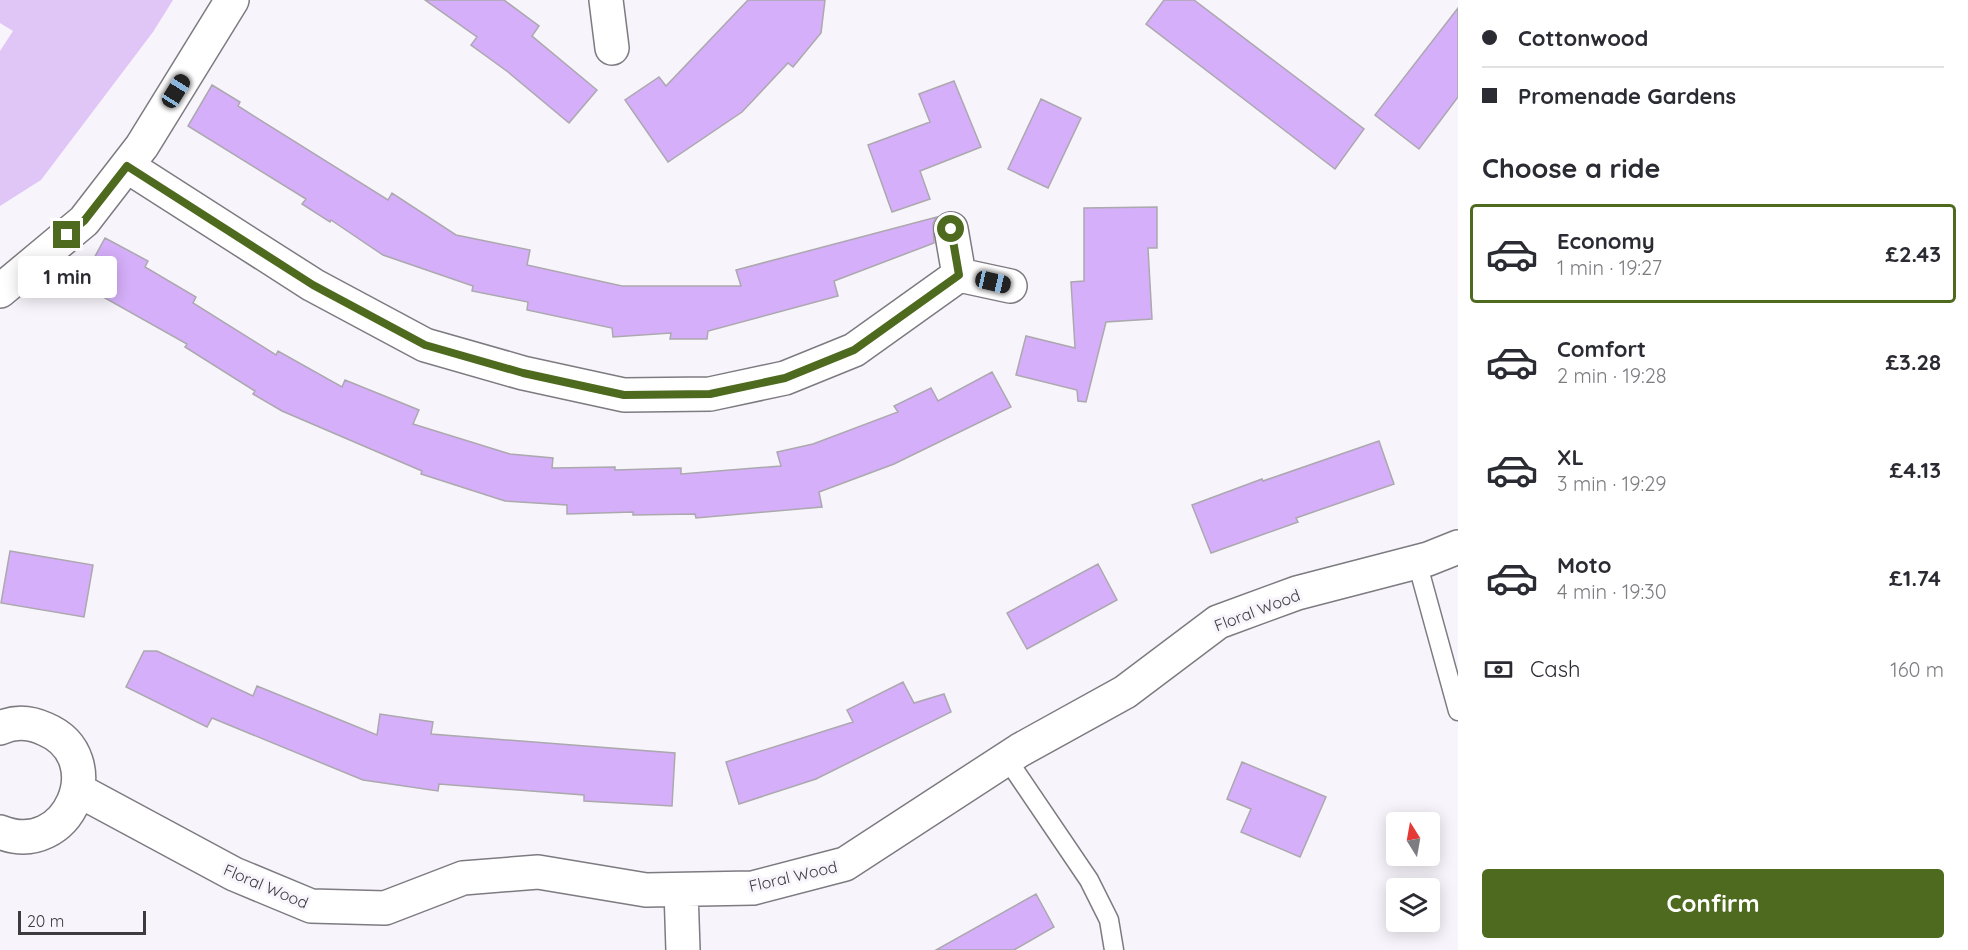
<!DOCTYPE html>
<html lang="en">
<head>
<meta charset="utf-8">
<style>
  :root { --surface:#fff; --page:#f7f7f7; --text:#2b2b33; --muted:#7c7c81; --line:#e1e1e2; --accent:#4e6a1e }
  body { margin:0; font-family:Quicksand,sans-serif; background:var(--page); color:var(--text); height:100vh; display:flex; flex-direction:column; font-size:22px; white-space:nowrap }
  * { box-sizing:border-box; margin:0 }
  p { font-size:20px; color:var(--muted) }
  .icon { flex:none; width:33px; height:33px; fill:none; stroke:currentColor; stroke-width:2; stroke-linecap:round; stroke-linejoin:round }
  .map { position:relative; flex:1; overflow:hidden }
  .panel { display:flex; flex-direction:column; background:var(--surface); width:510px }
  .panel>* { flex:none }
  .guide { display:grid; align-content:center; height:132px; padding:0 24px; background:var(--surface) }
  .needle { width:39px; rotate:349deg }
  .fabs { position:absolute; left:1386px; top:812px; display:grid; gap:12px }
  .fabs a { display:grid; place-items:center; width:54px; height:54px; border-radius:6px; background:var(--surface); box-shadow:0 3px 15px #0003; font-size:30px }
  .scale { position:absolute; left:18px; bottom:15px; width:128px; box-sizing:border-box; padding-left:6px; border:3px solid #3c3b3e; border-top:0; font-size:16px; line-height:21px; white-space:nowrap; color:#3c3b3e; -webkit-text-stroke:4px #f8f4fb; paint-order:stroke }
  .end { position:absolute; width:27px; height:27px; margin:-14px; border:8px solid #4e6a1e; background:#fff; box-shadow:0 0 0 3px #fff }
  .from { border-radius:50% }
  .bubble { position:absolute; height:42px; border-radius:6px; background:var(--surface); box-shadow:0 3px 15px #0003; font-size:20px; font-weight:700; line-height:42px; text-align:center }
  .car { position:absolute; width:18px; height:36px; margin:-18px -9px; border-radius:8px; box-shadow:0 0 4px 2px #0007; background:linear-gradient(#222 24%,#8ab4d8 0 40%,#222 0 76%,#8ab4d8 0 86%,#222 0) }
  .guide b { display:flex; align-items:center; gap:21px; height:57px; font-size:22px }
  .guide b+b { border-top:2px solid var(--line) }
  .guide i { width:15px; height:15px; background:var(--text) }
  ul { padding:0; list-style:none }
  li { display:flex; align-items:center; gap:18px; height:99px; margin:0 12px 9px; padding:0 12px; border:3px solid transparent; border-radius:6px }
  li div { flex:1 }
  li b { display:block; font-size:22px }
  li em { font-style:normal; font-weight:700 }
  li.on { border-color:var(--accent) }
  li>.icon { width:54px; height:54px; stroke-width:1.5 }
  h2 { padding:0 24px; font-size:27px; line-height:72px }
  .pay { display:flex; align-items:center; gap:15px; height:66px; padding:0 24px; font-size:22px }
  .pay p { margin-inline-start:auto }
  .primary-button { display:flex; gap:12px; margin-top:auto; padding:12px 24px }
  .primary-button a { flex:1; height:69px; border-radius:6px; background:var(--accent); color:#fff; font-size:24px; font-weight:700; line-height:69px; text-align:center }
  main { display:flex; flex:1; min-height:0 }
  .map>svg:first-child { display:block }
  .green { fill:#dfc6f7 }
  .building { fill:#d5aff9; stroke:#aba8ae; stroke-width:1.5 }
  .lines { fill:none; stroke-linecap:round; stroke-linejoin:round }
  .lane-casing { stroke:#7d7a80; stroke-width:21 }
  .street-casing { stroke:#7d7a80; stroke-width:36 }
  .lane { stroke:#fff; stroke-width:18 }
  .street { stroke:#fff; stroke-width:33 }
  .route { stroke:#4e6a1e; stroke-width:8 }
  .labels { text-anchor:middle; stroke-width:6; stroke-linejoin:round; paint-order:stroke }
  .street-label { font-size:16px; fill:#3c3b3e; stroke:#f8f4fb }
</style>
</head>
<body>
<main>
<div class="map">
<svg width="1458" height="950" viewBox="0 0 1458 950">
  <rect width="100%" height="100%" fill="#f8f4fb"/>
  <path class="green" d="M0,0H173L153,32L41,180L0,206V51L13,31L0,23Z"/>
  <path class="building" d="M425,0H504L539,26L532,36L597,90L569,123L508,72L471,45L477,37Z
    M748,0H825L821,33L793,67L788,63L742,112L668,162L625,100L659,77L666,86Z
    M1164,0H1194L1364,129L1335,169L1146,24Z
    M1458,8V97L1419,149L1375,115Z
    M954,81L981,147L920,171L930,199L892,212L868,145L930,122L919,94Z
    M212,85L240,102L238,106L388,200L392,193L456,235L530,250L527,265L622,286H741L736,270L937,217L933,223L934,243L834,281L838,296L708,331L707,339H670L671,333L613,337L612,328L527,310L528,302L472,291L473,286L383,255L331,220L330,222L302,204L306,199L188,126Z
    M1041,99L1081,118L1048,188L1008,169Z
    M1157,207V248H1148L1152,319L1106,322L1086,402L1078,401L1077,390L1016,375L1026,336L1075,348L1071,282L1084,281V208Z
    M105,238L148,261L145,267L196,297L193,303L276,355L278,351L342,387L345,380L419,410L413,424L510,454L553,458L552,468L615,467V470L681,468V474L781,466L777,452L813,444L898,412L894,406L931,388L938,401L992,372L1011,407L894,464L819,492L822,507L696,518L695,514L633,515V512L567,514V505L505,501L421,474L422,471L282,411L253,394L255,391L185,347L187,344L80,284Z
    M1379,441L1394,484L1296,518L1298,522L1211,553L1192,505L1262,479L1263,481Z
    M10,551L93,565L84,617L1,603Z
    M1098,564L1117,600L1027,649L1007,613Z
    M144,651H157L253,696L257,686L377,735L380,714L433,722L431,734L675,753L672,806L584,801V795L439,784L438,791L363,780L212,718L207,727L126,687Z
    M903,682L914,703L944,694L951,712L816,779L739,804L726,762L853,722L847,710Z
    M1242,762L1326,797L1300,857L1241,832L1251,809L1227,799Z
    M1036,894L1054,927L1014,950H936Z"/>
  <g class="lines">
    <defs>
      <path id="lane" d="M1417,562L1458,711
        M1007,759L1089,880L1109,920L1114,950"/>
      <path id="street" d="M606,0L612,48
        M127,166L313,285L425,345L523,373L624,395L710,394L785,378L854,350L959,275L1010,286
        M951,229L959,275
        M0,291L84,221L142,146L232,0
        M0,728C15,721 30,722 45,729C112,757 69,860 0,832
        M78,790L234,874L311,906L385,908L463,878L538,872L646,890L753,888L845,864L1020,750L1125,692L1218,622L1297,593L1428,559L1458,547
        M681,890L683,950"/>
    </defs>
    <use href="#lane" class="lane-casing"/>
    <use href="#street" class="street-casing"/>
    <use href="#lane" class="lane"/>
    <use href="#street" class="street"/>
  </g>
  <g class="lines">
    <path class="route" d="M67,235L84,221L127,166L313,285L425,345L523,373L624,395L710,394L785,378L854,350L959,275L951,229"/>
  </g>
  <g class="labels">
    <g class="street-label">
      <text transform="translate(1257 610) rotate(-21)" y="6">Floral Wood</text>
      <text transform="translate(793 876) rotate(-13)" y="6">Floral Wood</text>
      <text transform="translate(266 886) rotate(23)" y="6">Floral Wood</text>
    </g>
  </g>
</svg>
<div class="fabs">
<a><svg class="needle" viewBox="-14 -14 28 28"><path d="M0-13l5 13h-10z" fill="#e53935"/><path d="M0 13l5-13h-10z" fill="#7c7c81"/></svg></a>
<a><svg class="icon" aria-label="layers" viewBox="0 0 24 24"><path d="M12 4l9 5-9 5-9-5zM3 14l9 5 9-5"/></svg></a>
</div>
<div class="scale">20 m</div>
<i class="end from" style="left:951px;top:229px"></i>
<i class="end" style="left:67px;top:235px"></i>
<div class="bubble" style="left:18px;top:256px;width:99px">1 min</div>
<i class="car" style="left:176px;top:91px;rotate:32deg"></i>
<i class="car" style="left:993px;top:282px;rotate:103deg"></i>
</div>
<section class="panel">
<div class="guide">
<b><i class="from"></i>Cottonwood</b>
<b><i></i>Promenade Gardens</b>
</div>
<h2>Choose a ride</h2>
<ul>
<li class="on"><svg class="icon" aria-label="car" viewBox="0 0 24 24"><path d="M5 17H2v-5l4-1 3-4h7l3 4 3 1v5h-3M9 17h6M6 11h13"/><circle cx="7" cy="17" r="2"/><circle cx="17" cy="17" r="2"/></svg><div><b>Economy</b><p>1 min · 19:27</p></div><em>£2.43</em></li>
<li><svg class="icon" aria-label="car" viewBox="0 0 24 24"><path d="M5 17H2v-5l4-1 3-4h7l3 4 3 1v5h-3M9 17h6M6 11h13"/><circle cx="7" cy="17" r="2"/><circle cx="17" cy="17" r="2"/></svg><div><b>Comfort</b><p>2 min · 19:28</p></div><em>£3.28</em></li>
<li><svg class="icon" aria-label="car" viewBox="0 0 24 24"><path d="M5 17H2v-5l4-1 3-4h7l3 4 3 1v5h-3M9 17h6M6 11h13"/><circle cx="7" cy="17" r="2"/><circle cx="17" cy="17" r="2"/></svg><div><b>XL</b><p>3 min · 19:29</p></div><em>£4.13</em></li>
<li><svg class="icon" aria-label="car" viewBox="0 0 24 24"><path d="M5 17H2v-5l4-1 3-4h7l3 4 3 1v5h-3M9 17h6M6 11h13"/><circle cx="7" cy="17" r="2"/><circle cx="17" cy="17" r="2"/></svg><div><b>Moto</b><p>4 min · 19:30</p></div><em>£1.74</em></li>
</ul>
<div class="pay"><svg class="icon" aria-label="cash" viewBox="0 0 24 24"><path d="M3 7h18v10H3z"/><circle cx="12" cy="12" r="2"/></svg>Cash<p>160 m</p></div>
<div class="primary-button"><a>Confirm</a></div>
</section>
</main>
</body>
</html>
